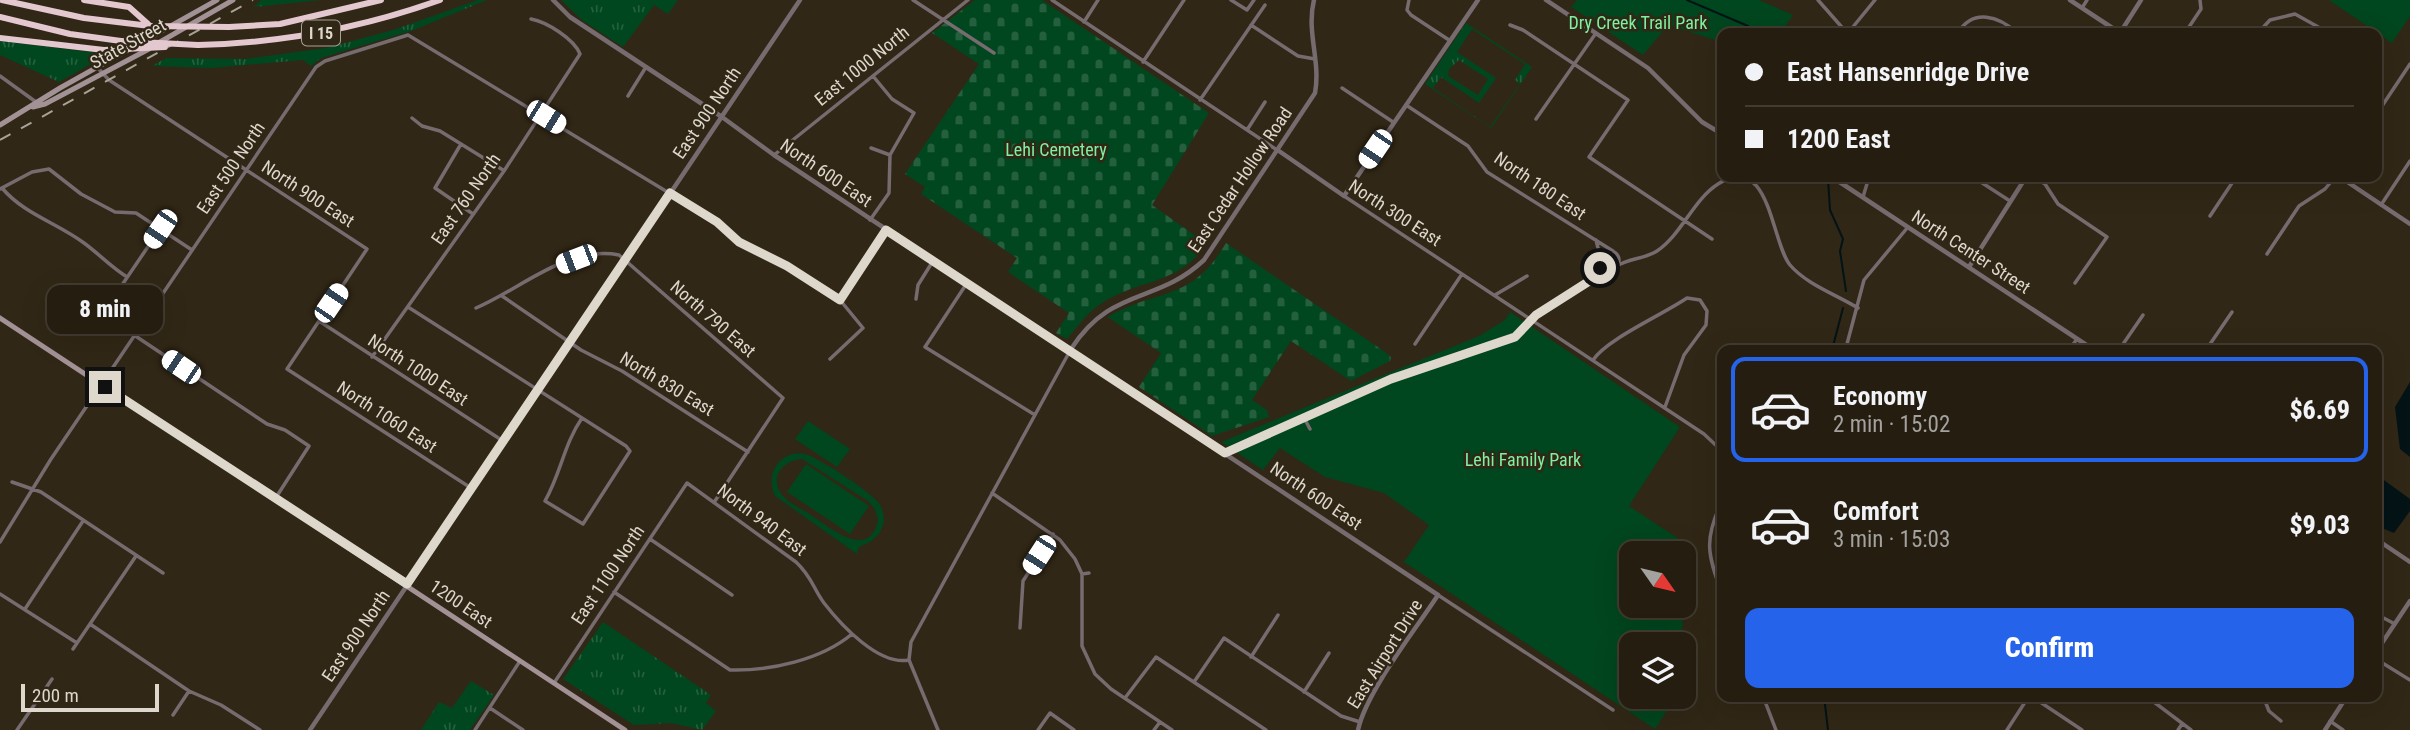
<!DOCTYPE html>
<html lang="en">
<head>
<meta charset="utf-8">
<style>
  :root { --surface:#251d10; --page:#2d2619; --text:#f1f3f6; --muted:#a3a29f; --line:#423b30; --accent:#2563eb }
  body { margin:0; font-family:"Roboto Condensed",sans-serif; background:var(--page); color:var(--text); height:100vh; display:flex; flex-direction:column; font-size:26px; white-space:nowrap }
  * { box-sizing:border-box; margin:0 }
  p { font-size:23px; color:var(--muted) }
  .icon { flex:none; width:38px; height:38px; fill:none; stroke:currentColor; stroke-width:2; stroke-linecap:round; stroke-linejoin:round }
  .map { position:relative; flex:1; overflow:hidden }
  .sheet { position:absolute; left:1717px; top:345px; width:665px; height:357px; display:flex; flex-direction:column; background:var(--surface); border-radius:14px; box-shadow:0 7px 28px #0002,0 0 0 2px var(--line) }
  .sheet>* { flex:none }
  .guide { position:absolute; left:1717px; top:28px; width:665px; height:154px; border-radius:14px; box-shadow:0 7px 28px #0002,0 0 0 2px var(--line); display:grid; align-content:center; height:154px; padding:0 28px; background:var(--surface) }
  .needle { width:46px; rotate:124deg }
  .controls { position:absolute; left:1619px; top:541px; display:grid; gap:14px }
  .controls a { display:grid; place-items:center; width:77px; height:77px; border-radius:14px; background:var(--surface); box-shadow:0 7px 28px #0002,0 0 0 2px var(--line); font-size:35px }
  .scale { position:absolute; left:21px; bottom:18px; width:138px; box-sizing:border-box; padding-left:7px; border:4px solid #ddd7cc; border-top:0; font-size:19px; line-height:24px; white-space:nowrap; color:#ddd7cc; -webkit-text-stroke:5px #312716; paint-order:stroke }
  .end { position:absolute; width:32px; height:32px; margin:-16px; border:9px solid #ddd7cc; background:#111; box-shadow:0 0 0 4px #111 }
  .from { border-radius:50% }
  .bubble { position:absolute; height:49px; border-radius:14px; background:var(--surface); box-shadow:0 7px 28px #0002,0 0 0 2px var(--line); font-size:23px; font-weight:800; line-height:49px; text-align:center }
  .car { position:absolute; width:21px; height:42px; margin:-21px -10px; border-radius:9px; box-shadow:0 0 5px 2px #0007; background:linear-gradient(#fff 24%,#345 0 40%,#fff 0 76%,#345 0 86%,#fff 0) }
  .guide b { display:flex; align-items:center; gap:24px; height:66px; font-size:26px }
  .guide b+b { border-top:2px solid var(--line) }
  .guide i { width:18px; height:18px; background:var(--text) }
  ul { padding:12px 0 0; list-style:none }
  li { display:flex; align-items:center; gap:21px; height:105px; margin:0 14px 10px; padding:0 14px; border:4px solid transparent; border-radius:14px }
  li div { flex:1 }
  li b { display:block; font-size:26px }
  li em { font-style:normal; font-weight:800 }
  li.selected { border-color:var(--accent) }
  li>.icon { width:63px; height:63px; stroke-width:1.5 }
  .cta { display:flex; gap:14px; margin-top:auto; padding:14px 28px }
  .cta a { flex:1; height:80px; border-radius:14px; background:var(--accent); color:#fff; font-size:28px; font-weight:800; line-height:80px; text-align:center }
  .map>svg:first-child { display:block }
  .grass { fill:url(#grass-tufts); fill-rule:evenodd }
  .cemetery { fill:url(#cemetery-stones) }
  .park { fill:#00461e; fill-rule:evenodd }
  .water { fill:#031316 }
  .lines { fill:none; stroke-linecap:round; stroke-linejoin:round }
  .stream { stroke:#031316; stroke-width:2 }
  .minor { stroke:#766b6e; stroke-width:3.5 }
  .tertiary { stroke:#766b6e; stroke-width:4.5 }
  .secondary { stroke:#a29195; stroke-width:5 }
  .motorway { stroke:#e3c8cf; stroke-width:6 }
  .rail { stroke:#a9a295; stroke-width:2; stroke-dasharray:12 12; stroke-linecap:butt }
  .motorway-bridge { stroke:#e3c8cf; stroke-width:6 }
  .route { stroke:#ddd7cc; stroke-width:9 }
  .labels { text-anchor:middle; stroke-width:5; stroke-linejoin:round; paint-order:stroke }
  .shield { fill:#312716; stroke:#a9a295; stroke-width:2 }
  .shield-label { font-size:16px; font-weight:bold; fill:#ddd7cc }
  .park-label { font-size:18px; fill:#7ff09f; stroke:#312716 }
  .street-label { font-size:18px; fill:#ddd7cc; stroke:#312716 }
</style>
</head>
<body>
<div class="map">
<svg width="2410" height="730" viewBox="0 0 2410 730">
  <defs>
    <pattern id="grass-tufts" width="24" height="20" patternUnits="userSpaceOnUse" patternTransform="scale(1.75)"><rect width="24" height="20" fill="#00461e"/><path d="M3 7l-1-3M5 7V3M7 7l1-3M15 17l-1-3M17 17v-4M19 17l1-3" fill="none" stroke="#25603e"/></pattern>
    <pattern id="cemetery-stones" width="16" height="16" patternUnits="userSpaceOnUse" patternTransform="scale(1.75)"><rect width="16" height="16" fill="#00461e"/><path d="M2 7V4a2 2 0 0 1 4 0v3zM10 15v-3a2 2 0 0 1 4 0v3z" fill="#25603e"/></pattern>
  </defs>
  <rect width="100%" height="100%" fill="#312716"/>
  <path class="grass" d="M261,0H321L254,7Z
    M478,0H487L411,31L321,58L311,66L303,60L211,68L152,66L166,58L245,59L326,48L393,30Z
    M561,0H678L668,14L654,5L623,47L583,21Z
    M1466,23L1532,67L1491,128L1425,84ZM1472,29L1525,64L1515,80L1520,84L1490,127L1433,88L1441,77L1479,103L1496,78L1457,52ZM1459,60L1488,79L1478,95L1448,76L1449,69Z
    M0,41L108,54L59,82L0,55Z
    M603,622L711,695L706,703L716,711L702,730L671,723L634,725L563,679Z
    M471,681L494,695L470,730H421L439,702L452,708Z"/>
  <path class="cemetery" d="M975,0H1042L1209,113L1152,205L1207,244C1177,285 1144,278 1105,301C1088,311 1079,325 1067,339L1056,333L1069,313L1008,272L1017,258L921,194L925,187L905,174L979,64L932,33Z
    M1226,243L1385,352L1391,357L1390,361L1351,381L1291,341L1252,400L1267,410L1269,417L1212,436L1139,387L1161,353L1108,317C1157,288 1191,303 1226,243Z"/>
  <path class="park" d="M1577,0H1759L1793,15L1781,33H1722V42L1668,25L1643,55L1571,7Z
    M2329,0H2410V16L2392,43Z
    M1510,312L1680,427L1629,506L1682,541L1662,553H1631V606H1683L1682,644H1631V696L1676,697L1655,729L1404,562L1429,525L1384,493L1325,477L1280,448L1263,470L1221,442L1479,336L1505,320Z
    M808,421L850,449L837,467L795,439Z
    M792,454C797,453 803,453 808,455C822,460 873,493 880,505C891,524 877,542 859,547L857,554L775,496C767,479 773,460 792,454ZM802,459L868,501L875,509L878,520C870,560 833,530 814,517C804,510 787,503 780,492C770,475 785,460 802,459Z
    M806,464L869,506L850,534L787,492Z"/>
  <path class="water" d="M2410,382V457L2400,449L2395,407Z
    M2377,475L2410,499V511L2394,533L2377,526Z"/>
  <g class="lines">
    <path class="stream" d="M1687,0L1748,26L1756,33
      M1828,179L1830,210L1843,239L1840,251L1846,291
      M1832,350L1843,308
      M1824,696L1828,730"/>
    <path class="minor" d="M913,0L994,53
      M1052,0L1277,150
      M1231,0L1247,10L1254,0
      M1409,0L1407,10L1411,15L1449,40
      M1818,0L1847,33
      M2082,8L2087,0
      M1084,22L1098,0
      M1251,25L1298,56L1315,59
      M1510,25L1523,30L1628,100L1589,157L1712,239
      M1848,33L1875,0
      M1958,33C1973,8 1999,16 2017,33
      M2185,33L2201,9L2200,0
      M2258,33L2270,20L2295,14L2329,33
      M1143,62L1184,0
      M97,67L109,80L367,249L287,369L471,488
      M0,76L36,102
      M1342,88L1393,122
      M628,96L646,67
      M1200,100L1265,5
      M1406,105L1468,146L1487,172L1613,251
      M2376,115L2410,64
      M412,118L422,126L440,131L503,170
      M1536,119L1596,33
      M1247,130L1265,102
      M461,144L435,188L473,214
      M871,148L890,155
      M774,155L968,0
      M1973,177L2010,201
      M2033,177L2045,184L2058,204L2107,237L2075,283
      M2,188C24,214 57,223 84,243C99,254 111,267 127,277
      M0,189L32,172L49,169L81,194L115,212L136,213L192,250
      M1344,196L1704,434L1722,451
      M1863,197L1869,177
      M2381,205L2410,161
      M2210,216L2236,177
      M870,220L889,193L890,155L914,113L892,99L873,76
      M1596,240L1600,256
      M1601 260a9 9 0 1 1 18 0a9 9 0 1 1-18 0Z
      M2267,254L2299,206L2325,189L2335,177
      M1617,266C1629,258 1645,259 1657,251C1682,234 1693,200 1718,184C1770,150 1771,242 1790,265C1806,284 1837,295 1858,308
      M1591,279L1600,262
      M967,283L925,347L1035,415
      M1495,295L1527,276
      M502,296L581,350L622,371L748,452
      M916,299L918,285L933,261
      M840,300L886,230
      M408,307L626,446L630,451L583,524L545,501C561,473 564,444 582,418
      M476,308C521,289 567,245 619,255L783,398L715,501
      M150,310L126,294L122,285L160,229
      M319,321L503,441
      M134,335L267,424L285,430L309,446L275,499
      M1415,344L1462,274
      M1847,344L1864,280L1908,227
      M2069,350L2077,339
      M2119,350L2143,315
      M2206,350L2232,312
      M372,357L504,171L580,54C574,39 547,22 531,19
      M1593,360C1607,339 1662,315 1687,298L1700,300L1707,311L1706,325L1684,355L1665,407
      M1303,416L1432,364L1515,337L1536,315L1611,269
      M1225,452L1303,416L1310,429
      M12,482L41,492L163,573
      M992,493L1060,540L1075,559L1082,574V646L1095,674L1111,689L1172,730
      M1722,501C1704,539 1707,554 1722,593
      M650,539L732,595
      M0,542L51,459L316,67L325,61L408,35L717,222L739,242L787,266L840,300L863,328L830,359
      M1082,574L1089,573
      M614,592L730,670C770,671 821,660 852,634
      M0,594L77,643
      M1438,595L1613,710
      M25,609L83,521
      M2376,614L2395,624
      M90,624L189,691L221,705L260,730
      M1020,628L1023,581L1053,534
      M73,649L136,556
      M1251,657L1278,615
      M2376,659L2410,680
      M1194,682L1224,638L1341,716L1360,722
      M554,683L687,483L796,562C812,577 813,588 824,603C841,625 879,666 909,660
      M1304,692L1329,653
      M1763,696L1776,730
      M2031,696L2082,730
      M2146,696L2191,730
      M2263,696L2269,711L2281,721
      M1125,698L1156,657L1266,730
      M490,708L523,730
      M173,715L189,691
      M2330,721L2343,730
      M17,730L52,679
      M475,730L520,661
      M938,730L909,660L911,642L1071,349
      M1038,730L1050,713L1074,730
      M1154,730L1160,722
      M2007,730L2029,696
      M2178,730L2182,724"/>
    <path class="tertiary" d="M553,0L570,17L722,117L774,155L1438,595C1416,629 1366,692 1358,730
      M1546,0L1648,68L1702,122L1722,134
      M2070,0L2120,33L2141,0
      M1279,151L1344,196L1478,0
      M1832,177L2094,350
      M2340,177L2410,224
      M1969,267L2026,177
      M1071,349C1112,286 1156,305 1204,260L1315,93C1321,61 1306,32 1314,0
      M2376,539L2410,562
      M2376,652L2410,601
      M310,730L800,0
      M2325,730L2347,696"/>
    <path class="secondary" d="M160,42L233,0
      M33,107L45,104L149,49
      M0,125L60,88L217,0
      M0,318L625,730"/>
    <path class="motorway" d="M2,0L84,18L150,26
      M84,0L129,7L148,24
      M0,17L70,34L121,41
      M229,27L280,24L381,0
      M0,38L104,50
      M198,45C281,43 362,28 440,0"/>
    <path class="rail" d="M0,140L253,0"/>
    <path class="motorway-bridge" d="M150,26L229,27
      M121,41L198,45
      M104,50L165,47"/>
  </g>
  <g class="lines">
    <path class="route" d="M105,387L407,584L670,193L717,222L739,242L787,266L840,300L886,230L1225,453L1391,379L1515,337L1536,315L1591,280L1600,268"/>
  </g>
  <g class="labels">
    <rect class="shield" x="302" y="20.5" width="38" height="25" rx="5"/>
    <g class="shield-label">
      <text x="321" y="39">I 15</text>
    </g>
    <g class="park-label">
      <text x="1638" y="29">Dry Creek Trail Park</text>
      <text x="1056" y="156">Lehi Cemetery</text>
      <text x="1523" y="466">Lehi Family Park</text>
    </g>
    <g class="street-label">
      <text transform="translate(128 44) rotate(-29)" y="6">State Street</text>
      <text transform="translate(862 66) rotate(-39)" y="6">East 1000 North</text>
      <text transform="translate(707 113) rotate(-56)" y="6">East 900 North</text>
      <text transform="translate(231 168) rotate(-56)" y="6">East 500 North</text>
      <text transform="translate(826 173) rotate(34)" y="6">North 600 East</text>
      <text transform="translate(1240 180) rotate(-56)" y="6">East Cedar Hollow Road</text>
      <text transform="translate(1540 186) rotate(34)" y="6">North 180 East</text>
      <text transform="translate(308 194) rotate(33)" y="6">North 900 East</text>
      <text transform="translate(466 199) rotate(-55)" y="6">East 760 North</text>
      <text transform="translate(1395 213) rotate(33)" y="6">North 300 East</text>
      <text transform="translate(1971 252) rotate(33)" y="6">North Center Street</text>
      <text transform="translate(713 319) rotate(41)" y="6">North 790 East</text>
      <text transform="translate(418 370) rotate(33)" y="6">North 1000 East</text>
      <text transform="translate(667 384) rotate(31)" y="6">North 830 East</text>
      <text transform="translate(387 417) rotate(33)" y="6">North 1060 East</text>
      <text transform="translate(1316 496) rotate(34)" y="6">North 600 East</text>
      <text transform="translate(762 520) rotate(37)" y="6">North 940 East</text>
      <text transform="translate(608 575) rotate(-56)" y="6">East 1100 North</text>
      <text transform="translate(461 604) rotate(34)" y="6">1200 East</text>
      <text transform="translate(356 636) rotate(-56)" y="6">East 900 North</text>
      <text transform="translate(1385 654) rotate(-58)" y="6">East Airport Drive</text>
    </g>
  </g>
</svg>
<div class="controls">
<a><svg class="needle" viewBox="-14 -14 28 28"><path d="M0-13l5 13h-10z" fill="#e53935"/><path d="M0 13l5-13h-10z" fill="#a3a29f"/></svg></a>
<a><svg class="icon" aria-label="layers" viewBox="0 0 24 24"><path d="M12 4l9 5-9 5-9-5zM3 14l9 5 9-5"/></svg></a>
</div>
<div class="scale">200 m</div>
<i class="end from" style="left:1600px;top:268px"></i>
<i class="end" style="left:105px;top:387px"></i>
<div class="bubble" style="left:47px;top:285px;width:116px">8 min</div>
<i class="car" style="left:546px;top:117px;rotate:122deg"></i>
<i class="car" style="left:1375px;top:149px;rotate:214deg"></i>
<i class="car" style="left:160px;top:229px;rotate:214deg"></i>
<i class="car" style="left:576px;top:259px;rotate:249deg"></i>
<i class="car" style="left:331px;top:303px;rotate:34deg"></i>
<i class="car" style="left:181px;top:367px;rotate:304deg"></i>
<i class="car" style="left:1039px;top:555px;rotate:213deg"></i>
<div class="guide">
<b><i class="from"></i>East Hansenridge Drive</b>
<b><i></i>1200 East</b>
</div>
<section class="sheet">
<ul>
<li class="selected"><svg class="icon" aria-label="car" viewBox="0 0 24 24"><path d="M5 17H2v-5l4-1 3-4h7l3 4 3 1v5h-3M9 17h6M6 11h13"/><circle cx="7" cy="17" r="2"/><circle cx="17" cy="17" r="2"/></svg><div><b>Economy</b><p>2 min · 15:02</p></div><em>$6.69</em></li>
<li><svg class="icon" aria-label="car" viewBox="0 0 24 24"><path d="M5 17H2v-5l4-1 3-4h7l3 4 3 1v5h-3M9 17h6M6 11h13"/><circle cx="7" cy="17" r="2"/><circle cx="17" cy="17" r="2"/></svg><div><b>Comfort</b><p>3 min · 15:03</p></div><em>$9.03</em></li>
</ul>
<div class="cta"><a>Confirm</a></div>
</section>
</div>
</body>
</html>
